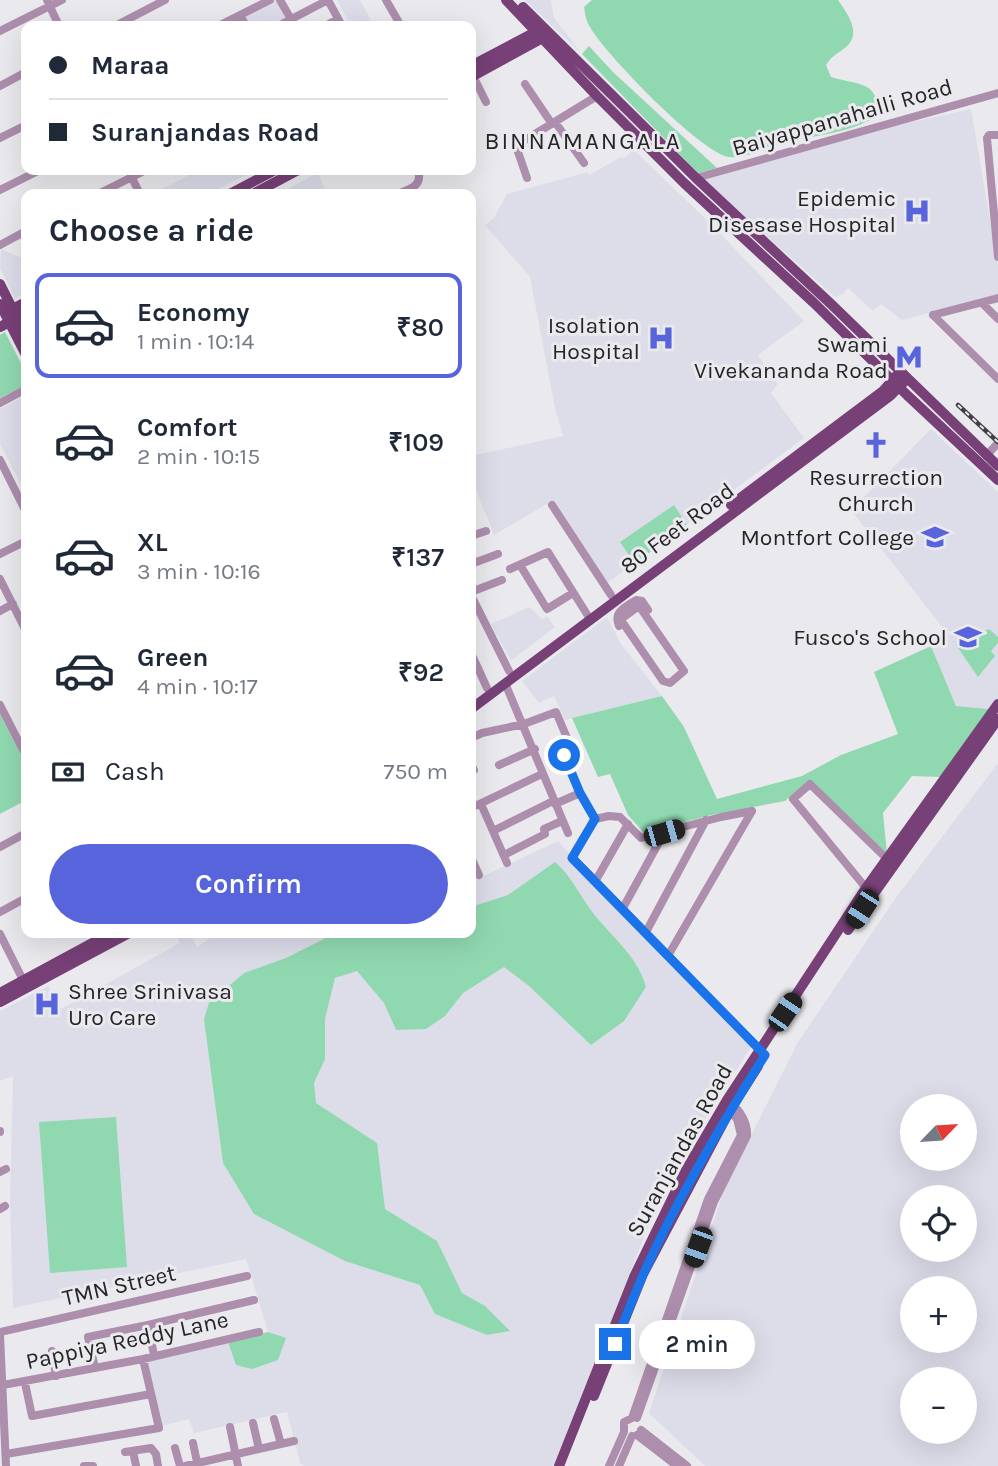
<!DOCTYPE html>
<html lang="en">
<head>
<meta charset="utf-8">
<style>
  :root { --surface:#fff; --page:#f6f6f7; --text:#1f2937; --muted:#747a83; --line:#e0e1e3; --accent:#5864db }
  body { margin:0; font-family:Karla,sans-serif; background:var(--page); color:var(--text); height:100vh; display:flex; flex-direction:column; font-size:26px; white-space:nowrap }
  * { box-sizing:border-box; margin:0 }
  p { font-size:23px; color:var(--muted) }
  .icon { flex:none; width:38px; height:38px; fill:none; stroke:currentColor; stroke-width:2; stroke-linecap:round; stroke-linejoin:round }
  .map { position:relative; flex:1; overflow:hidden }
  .drawer { position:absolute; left:21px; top:189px; width:455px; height:749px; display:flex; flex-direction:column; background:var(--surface); border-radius:14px; box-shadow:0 7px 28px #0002 }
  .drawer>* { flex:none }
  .guide { position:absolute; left:21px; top:21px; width:455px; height:154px; border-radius:14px; box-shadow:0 7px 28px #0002; display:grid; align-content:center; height:154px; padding:0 28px; background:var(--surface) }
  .needle { width:46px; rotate:65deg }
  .fabs { position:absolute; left:900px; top:1094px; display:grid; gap:14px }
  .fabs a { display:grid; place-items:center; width:77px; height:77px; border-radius:50%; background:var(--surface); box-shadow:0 7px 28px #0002; font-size:35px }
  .end { position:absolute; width:32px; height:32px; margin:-16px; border:9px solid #1a73e8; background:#fff; box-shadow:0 0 0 4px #fff }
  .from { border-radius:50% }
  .bubble { position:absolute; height:49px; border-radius:24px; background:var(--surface); box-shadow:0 7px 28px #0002; font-size:23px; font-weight:600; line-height:49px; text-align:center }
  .car { position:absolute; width:21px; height:42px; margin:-21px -10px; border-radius:9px; box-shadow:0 0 5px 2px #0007; background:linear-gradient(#222 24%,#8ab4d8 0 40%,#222 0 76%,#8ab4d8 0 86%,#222 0) }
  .guide b { display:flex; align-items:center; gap:24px; height:66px; font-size:26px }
  .guide b+b { border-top:2px solid var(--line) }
  .guide i { width:18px; height:18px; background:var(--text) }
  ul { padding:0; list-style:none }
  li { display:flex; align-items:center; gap:21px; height:105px; margin:0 14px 10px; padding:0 14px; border:4px solid transparent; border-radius:14px }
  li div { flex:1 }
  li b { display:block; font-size:26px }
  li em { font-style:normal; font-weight:600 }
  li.selected { border-color:var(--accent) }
  li>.icon { width:63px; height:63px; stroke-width:1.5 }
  h2 { padding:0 28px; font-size:32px; line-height:84px }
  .pay { display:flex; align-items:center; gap:18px; height:77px; padding:0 28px; font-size:26px }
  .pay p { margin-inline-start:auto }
  .action { display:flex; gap:14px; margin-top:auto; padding:14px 28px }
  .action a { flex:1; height:80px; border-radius:42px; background:var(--accent); color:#fff; font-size:28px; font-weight:600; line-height:80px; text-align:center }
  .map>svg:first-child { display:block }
  .built { fill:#dcdde9; fill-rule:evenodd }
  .green { fill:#90d9b0 }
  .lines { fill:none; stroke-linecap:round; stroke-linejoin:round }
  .minor { stroke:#ad8ead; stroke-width:8 }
  .major { stroke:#774077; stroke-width:10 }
  .rail-casing { stroke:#414144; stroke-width:4.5 }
  .rail { stroke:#eaeaee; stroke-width:2; stroke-dasharray:5; stroke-linecap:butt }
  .route { stroke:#1a73e8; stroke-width:9 }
  .labels { text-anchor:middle; stroke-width:6; stroke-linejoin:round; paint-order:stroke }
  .street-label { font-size:23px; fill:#252527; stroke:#eaeaee }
  .poi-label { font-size:23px; fill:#252527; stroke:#eaeaee; text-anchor:end }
  .neighbourhood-label { font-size:24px; letter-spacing:2px; fill:#252527; stroke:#eaeaee }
</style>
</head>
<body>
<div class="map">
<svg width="998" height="1466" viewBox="0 0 998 1466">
  <rect width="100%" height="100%" fill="#eaeaee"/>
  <path class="built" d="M277,0L287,20L273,26H249L244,16Z
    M337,0H360L374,26H351Z
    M525,0H551L554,18L582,54Z
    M971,109L998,266V295L902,320L881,304L873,311L848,288L842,295L835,297L704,180L881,129Z
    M634,150L708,221L804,321L758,355L778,384L771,393L804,438L605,585L552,501L494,535L474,485H471V456L563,436L555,408L530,277L485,225L494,218L507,194L588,172L589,175L621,157L623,159Z
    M199,170H256L208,194H152Z
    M318,173L327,194H284L283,191Z
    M1,249L26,260V293L15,298L0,268Z
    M26,395V494L0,444V409Z
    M931,429L998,492V698L989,709L956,706L931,646L943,628L851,510Z
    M530,607L542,620L547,616L555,627L511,661L491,624Z
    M607,617L621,644L662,696L565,720L554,696L539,703L522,681Z
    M998,763V1466H705L649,1413L725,1187L798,1042L895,899ZM912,1106H964V1158H912ZM912,1197H964V1250H912ZM912,1288H964V1340H912ZM912,1379H964V1432H912Z
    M558,841L751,1047L666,1181L554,1466H304L300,1463L287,1412L194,1433L189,1419L162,1426L147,1362L268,1332L246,1259L13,1308L10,1201L13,1076L0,1081V1011L48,986L61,1009L180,943L175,933H190L197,947L218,933H471V882Z"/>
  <path class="green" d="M592,0H838C849,16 864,36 842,50C834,56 831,57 826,65L831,77C856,85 881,80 877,116C849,134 812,135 780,144C765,148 745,159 729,157C702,154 604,53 590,27C586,21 585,14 584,7Z
    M589,46L613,72L717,168L698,173L582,54Z
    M5,332L26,373V385L0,398V335Z
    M674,505L687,525L638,561L631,558L620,542Z
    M989,629L998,637V643L991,651L995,656L978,677L956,645Z
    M931,646L956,706L989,709L940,777L912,776L883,813L887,854L810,780L785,801L711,815L644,833L628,815L610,774L598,777L572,718L662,696L684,727L717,799L802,776L841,755L898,734L874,672Z
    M0,714L26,765V800L0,814Z
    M555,862C570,875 577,890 588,906C607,934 637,953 646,987L624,1021L591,1045L529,986L504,967L463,993L445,1016L426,1029L396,1030L384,1003L357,971L335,978L325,1019V1059L314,1083L316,1103L377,1143L385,1209L437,1241L462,1293L485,1306L510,1331L487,1335L435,1314L420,1285L345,1261L254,1214L223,1163L204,1019L209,1003L244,973L286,958L336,933H471V907L508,895Z
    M116,1117L127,1267L50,1273L39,1122Z
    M268,1332L286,1338L278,1360L252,1369L236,1365L228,1342Z"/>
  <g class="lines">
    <path class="minor" d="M47,0L59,26
      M280,0L295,26
      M328,0L342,26
      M386,0L401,26
      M240,15L246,26
      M115,26L165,0
      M218,26L270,0
      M278,26L328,0
      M325,26L338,19
      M0,31L62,0
      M473,76L486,102
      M525,84L552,124
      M0,86L26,72
      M555,122L584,163
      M998,135H989L987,138L998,257
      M0,138L26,125
      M128,170L140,194
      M527,178L516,146L517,145L597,96
      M696,178L998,93
      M0,190L40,170
      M98,194L146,170
      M397,194C410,189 423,186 418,170
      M0,245L26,231
      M982,303L998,319
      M933,315L998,379
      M933,315L998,298
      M0,403L26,389
      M986,456L998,443
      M0,460L26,512
      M552,505L611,595
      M471,507L472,509
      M471,536L486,531
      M0,554L26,541
      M471,564L498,554
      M520,565L547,609L573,593
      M510,569L548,552L590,619
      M0,579L26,631
      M471,592L502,580
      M471,595L509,671
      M639,606L684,671L670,683L663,681L623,623L621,619Z
      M0,611L13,604
      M619,626C613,612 625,607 636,600L642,601L648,610
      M471,653L487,688
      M505,683L568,833
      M0,705L26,756
      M471,738L482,733L524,724L556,712L570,745L564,755L580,793L595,819
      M471,764L474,770
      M499,765L535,749
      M481,804L507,863
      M555,804L580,793
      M471,808L542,774
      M595,819L572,857L765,1055
      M595,819L609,816L620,817L641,838L721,817L752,811
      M493,831L553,801
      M0,847L26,833
      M504,855L545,834L544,829L562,821
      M471,857L479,875
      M596,880L628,824
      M866,888L793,799L810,784L888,860
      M623,908L664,833
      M0,912L26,898
      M646,932L706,820
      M0,934L23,980
      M669,954L752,811
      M0,1131V1132
      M0,1172L6,1169
      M0,1209L5,1206
      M0,1332L247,1276
      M0,1335L6,1466
      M52,1351L56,1376
      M154,1355L148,1325L254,1300
      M95,1368L88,1337L148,1325
      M25,1383L32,1416L151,1394
      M3,1385L143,1359L259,1332
      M637,1418L714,1202L747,1136C748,1123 740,1110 730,1102
      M274,1419L281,1444
      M253,1423L259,1449
      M230,1427L238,1466
      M641,1430L687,1466
      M637,1435L677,1466
      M193,1443L197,1462
      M175,1448L180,1466
      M133,1451L136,1466
      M125,1452L151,1448L156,1454L158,1466
      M6,1454L159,1428L143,1359
      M84,1466H93
      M185,1466L294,1441
      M609,1466L624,1432V1422L632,1418L708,1199L741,1135L737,1119L727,1107
      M619,1466L632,1436"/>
    <path class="major" d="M506,0L597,96L684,183L814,303L907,395L998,480
      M523,7L696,178L831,304L998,466
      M471,66L543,28
      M471,77L548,35
      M230,194L275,170
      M253,194L298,170
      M0,284L26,336
      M0,304L26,355
      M7,312L26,302
      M0,327L26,313
      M731,505L883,391L897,375
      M471,709L890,396L904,382
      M848,930L998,719
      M0,993L111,933
      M0,1002L129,933
      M594,1396L643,1274L730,1110L758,1066
      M559,1466L634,1277L686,1170L727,1100L866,888L998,704"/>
    <defs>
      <path id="rail" d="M958,405L998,442"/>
    </defs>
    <use href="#rail" class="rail-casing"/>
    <use href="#rail" class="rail"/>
  </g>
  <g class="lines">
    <path class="route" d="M564,755L580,793L595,819L572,858L765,1055C721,1125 677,1199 643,1275C633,1298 624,1321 615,1344"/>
  </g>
  <defs>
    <symbol id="hospital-bare" viewBox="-9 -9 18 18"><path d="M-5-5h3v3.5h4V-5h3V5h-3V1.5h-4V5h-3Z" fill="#5864db" stroke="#eaeaee" stroke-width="2.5" paint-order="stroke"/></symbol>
    <symbol id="metro-bare" viewBox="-9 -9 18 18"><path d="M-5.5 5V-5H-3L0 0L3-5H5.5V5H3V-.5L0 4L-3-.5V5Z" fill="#5864db" stroke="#eaeaee" stroke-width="2.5" paint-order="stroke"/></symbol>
    <symbol id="church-bare" viewBox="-9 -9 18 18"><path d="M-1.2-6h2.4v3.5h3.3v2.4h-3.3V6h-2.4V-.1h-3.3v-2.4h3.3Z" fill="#5864db" stroke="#eaeaee" stroke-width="2.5" paint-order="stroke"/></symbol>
    <symbol id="university-bare" viewBox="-9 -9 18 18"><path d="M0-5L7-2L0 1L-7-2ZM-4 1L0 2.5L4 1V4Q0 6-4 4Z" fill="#5864db" stroke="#eaeaee" stroke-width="2.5" paint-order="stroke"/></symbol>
    <symbol id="school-bare" viewBox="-9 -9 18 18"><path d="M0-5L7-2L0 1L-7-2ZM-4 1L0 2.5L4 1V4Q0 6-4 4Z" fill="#5864db" stroke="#eaeaee" stroke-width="2.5" paint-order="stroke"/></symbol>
  </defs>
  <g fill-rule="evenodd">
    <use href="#hospital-bare" x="898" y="192" width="38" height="38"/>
    <use href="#hospital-bare" x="642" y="319" width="38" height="38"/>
    <use href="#metro-bare" x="890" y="338" width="38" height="38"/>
    <use href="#church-bare" x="857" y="426" width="38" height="38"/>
    <use href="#university-bare" x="916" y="518" width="38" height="38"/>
    <use href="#school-bare" x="949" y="618" width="38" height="38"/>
    <use href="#hospital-bare" x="28" y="985" width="38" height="38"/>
  </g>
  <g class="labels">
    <g class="street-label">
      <text transform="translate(842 117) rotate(-16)" y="8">Baiyappanahalli Road</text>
      <text transform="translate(677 528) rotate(-37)" y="8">80 Feet Road</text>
      <text transform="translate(679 1150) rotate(-61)" y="8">Suranjandas Road</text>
      <text transform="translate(119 1285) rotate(-13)" y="8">TMN Street</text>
      <text transform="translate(127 1340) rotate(-12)" y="8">Pappiya Reddy Lane</text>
    </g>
    <g class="poi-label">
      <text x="896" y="206">Epidemic<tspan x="896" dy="26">Disesase Hospital</tspan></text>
      <text x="640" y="333">Isolation<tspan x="640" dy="26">Hospital</tspan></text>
      <text x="888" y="352">Swami<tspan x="888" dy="26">Vivekananda Road</tspan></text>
      <text x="876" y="485" text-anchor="middle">Resurrection<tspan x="876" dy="26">Church</tspan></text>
      <text x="914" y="545">Montfort College</text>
      <text x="947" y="645">Fusco's School</text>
      <text x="68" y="999" text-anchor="start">Shree Srinivasa<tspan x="68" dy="26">Uro Care</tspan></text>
    </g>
    <g class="neighbourhood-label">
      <text x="583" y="149">BINNAMANGALA</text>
    </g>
  </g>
</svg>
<div class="fabs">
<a><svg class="needle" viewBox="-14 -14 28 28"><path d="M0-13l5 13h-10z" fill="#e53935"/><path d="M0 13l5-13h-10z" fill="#747a83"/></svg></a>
<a><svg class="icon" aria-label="locate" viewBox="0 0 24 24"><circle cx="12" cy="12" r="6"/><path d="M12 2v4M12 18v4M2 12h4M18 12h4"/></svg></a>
<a>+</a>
<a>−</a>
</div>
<i class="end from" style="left:564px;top:755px"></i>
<i class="end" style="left:615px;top:1344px"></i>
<div class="bubble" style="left:639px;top:1320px;width:116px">2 min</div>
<i class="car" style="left:664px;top:833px;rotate:74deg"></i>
<i class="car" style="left:862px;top:909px;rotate:213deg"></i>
<i class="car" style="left:785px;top:1012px;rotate:34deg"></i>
<i class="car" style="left:698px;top:1247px;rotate:200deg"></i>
<div class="guide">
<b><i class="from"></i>Maraa</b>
<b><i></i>Suranjandas Road</b>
</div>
<section class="drawer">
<h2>Choose a ride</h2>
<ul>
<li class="selected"><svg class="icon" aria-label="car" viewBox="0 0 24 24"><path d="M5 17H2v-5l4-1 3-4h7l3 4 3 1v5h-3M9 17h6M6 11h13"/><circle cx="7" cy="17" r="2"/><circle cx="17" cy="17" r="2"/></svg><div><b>Economy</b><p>1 min · 10:14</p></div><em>₹80</em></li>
<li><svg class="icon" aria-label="car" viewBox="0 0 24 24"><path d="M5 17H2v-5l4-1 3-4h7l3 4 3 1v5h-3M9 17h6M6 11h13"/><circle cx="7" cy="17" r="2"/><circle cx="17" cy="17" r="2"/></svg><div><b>Comfort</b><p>2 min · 10:15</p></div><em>₹109</em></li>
<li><svg class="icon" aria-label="car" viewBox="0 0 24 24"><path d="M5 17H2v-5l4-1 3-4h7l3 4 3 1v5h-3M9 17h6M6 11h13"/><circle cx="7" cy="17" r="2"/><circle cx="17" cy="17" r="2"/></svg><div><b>XL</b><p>3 min · 10:16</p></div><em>₹137</em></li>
<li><svg class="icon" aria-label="car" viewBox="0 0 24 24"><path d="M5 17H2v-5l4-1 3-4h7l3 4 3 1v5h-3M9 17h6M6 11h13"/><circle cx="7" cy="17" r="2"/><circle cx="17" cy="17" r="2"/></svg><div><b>Green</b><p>4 min · 10:17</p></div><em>₹92</em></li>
</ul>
<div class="pay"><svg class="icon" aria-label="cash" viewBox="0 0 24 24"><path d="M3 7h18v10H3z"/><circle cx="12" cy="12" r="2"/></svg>Cash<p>750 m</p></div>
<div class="action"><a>Confirm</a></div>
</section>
</div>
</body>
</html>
